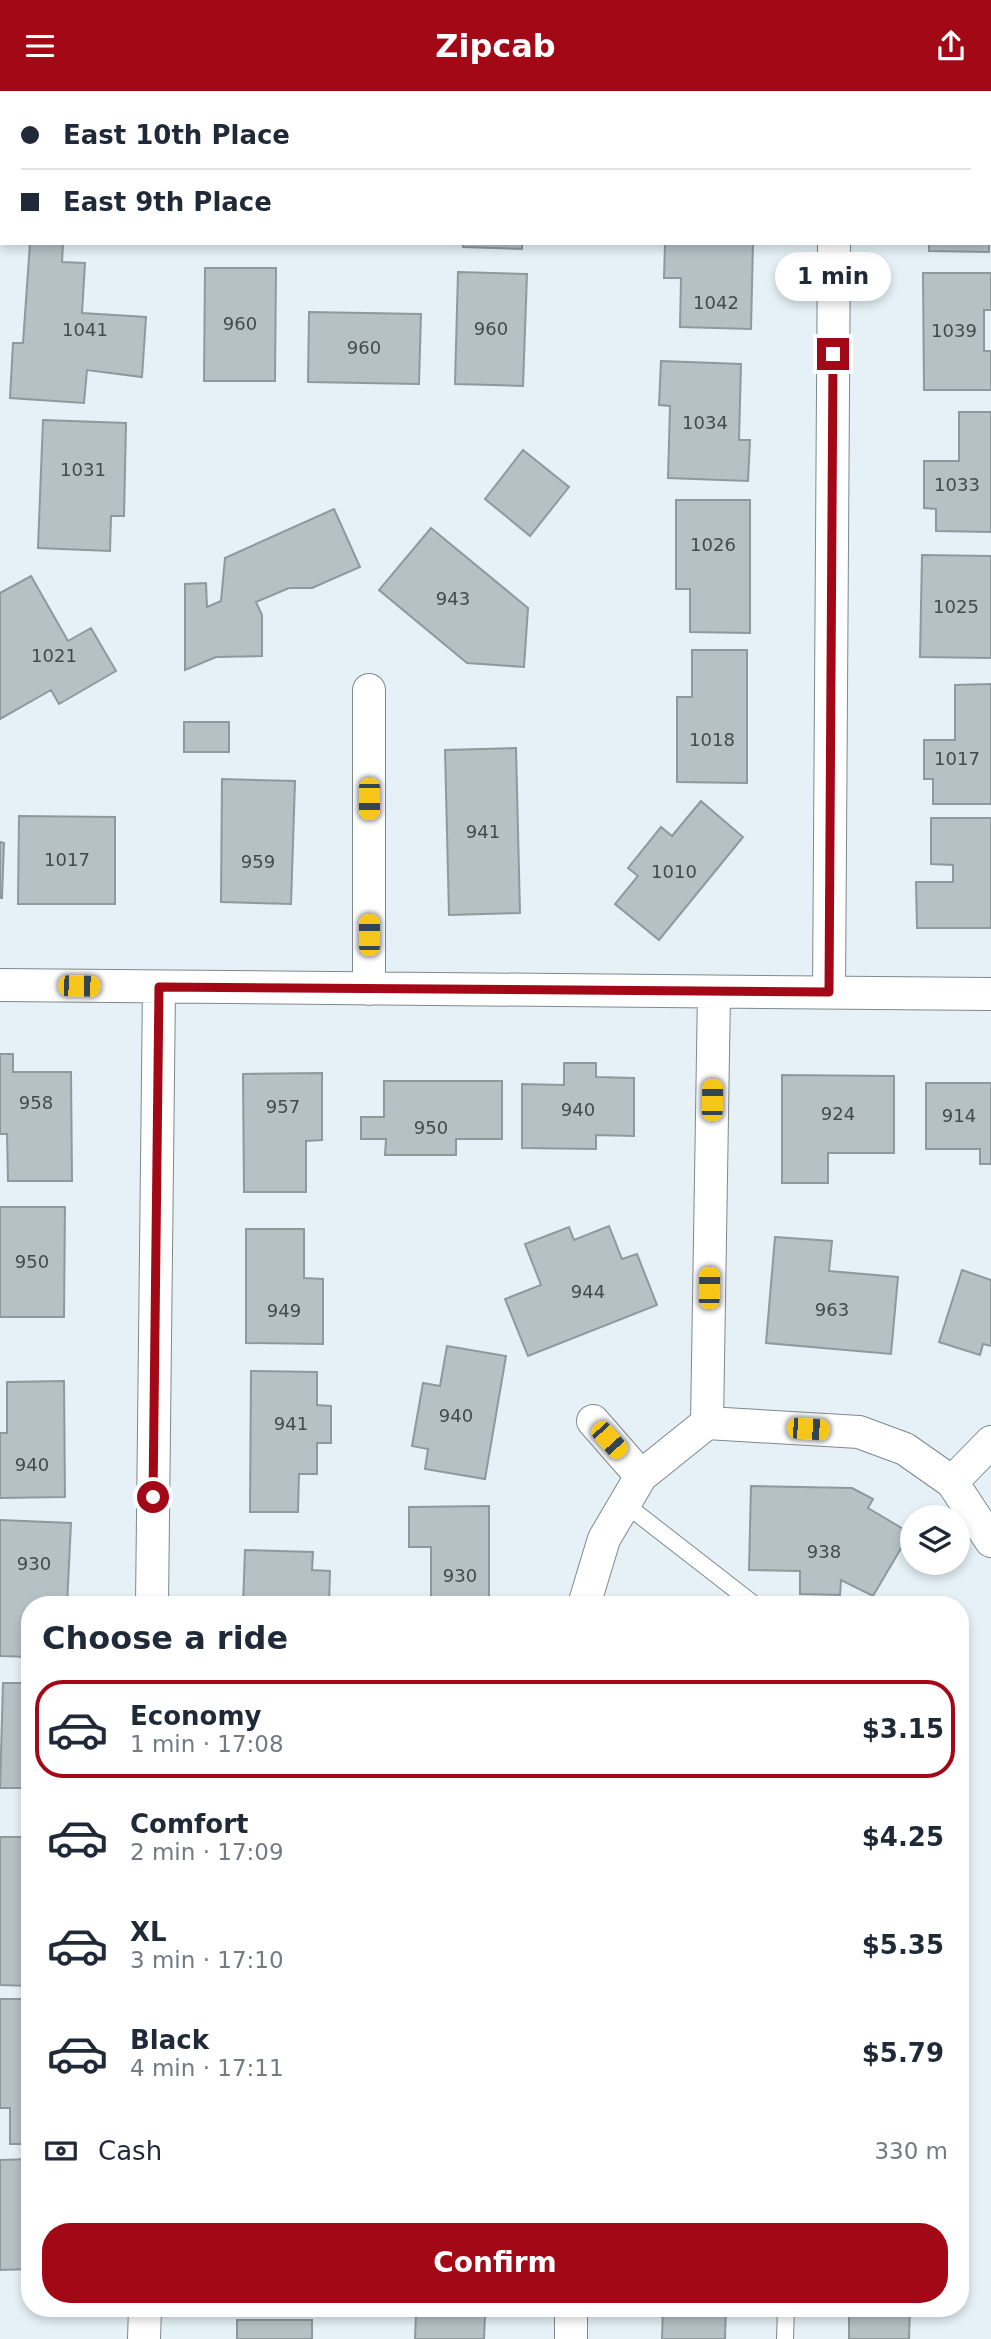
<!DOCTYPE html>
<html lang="en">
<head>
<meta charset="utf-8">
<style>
  :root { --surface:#fff; --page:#f6f6f7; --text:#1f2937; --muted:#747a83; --line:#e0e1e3; --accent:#a30816 }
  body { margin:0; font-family:"DejaVu Sans",sans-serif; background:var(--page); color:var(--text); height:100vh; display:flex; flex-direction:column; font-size:26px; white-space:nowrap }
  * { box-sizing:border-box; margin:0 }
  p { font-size:23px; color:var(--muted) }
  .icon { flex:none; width:38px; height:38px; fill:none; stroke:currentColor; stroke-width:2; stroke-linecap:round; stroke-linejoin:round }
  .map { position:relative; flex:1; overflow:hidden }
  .panel { position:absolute; left:21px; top:1505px; width:948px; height:721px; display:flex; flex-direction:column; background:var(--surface); border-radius:28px; box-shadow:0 4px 10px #0003 }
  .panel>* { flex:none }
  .guide { position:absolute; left:0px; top:0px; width:992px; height:154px; box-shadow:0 4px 10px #0003; display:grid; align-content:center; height:154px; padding:0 21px; background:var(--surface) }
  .controls { position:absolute; left:900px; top:1414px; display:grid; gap:14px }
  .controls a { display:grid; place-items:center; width:70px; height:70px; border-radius:50%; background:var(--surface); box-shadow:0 4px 10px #0003; font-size:35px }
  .end { position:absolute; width:32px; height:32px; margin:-16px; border:9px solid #a30816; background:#fff; box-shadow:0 0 0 4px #fff }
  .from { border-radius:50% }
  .bubble { position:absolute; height:49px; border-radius:24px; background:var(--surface); box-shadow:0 4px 10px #0003; font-size:23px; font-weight:600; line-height:49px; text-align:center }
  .car { position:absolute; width:21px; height:42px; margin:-21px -10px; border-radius:9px; box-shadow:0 0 5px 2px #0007; background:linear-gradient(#f5c518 24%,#345 0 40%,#f5c518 0 76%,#345 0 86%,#f5c518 0) }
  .guide b { display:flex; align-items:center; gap:24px; height:66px; font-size:26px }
  .guide b+b { border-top:2px solid var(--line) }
  .guide i { width:18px; height:18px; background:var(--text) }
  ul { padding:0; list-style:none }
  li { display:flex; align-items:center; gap:21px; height:98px; margin:0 14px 10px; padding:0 7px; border:4px solid transparent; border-radius:28px }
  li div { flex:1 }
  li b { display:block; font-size:26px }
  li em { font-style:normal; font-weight:600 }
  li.active { border-color:var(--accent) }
  li>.icon { width:63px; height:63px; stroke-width:1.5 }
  h2 { padding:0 21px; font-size:32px; line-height:84px }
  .pay { display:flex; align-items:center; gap:18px; height:77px; padding:0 21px; font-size:26px }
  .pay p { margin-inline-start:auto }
  .cta { display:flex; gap:14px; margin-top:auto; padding:14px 21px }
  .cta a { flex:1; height:80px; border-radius:28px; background:var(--accent); color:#fff; font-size:28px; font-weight:600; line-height:80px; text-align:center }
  header { display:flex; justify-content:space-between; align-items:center; height:91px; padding:0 21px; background:var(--accent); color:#fff; font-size:32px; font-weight:600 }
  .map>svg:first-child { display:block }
  .building { fill:#b5c1c5; stroke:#8e999d; stroke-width:2 }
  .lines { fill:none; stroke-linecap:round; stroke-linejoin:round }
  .lane-casing { stroke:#7e898e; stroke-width:18 }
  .street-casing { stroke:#7e898e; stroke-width:34 }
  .lane { stroke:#fff; stroke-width:16 }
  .street { stroke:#fff; stroke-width:32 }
  .route { stroke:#a30816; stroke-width:9 }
  .labels { text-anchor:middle; stroke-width:5; stroke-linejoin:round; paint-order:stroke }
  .number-label { font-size:18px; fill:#43494c }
</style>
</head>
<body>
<header><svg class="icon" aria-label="menu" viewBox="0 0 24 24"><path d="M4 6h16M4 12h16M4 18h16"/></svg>Zipcab<svg class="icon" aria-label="share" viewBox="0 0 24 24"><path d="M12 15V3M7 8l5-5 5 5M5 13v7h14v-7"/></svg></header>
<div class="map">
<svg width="991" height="2248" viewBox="0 0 991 2248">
  <rect width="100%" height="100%" fill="#e5f1f6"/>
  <path class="building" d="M207,0H277V2H207Z
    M314,0H435V2H314Z
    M461,0H531L461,2Z
    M684,0H751V2H684Z
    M933,0H991V34L990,2Z
    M30,152H63L62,171L85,172L82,222L146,226L142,286L87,279L84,312L10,307L13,252H23Z
    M463,152H522V158L463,156Z
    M665,152H753L751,238L680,236L681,187H664Z
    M929,152H989V161L929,160Z
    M205,177H276L275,290H204Z
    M458,181L527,183L523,295L455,293Z
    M923,182H991V219H984V260H991V299H924Z
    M309,221L421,223L419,293L308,291Z
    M661,270L741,273L739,349H750L748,390L668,387L670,315L659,314Z
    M959,321H991V441L936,440V418L924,417V370H959Z
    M43,329L126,332L124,425H111L110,460L38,457Z
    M523,359L569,396L530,445L485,408Z
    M676,409H750V542L690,541V498H676Z
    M334,418L360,476L312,497H289L256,511L262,524V565L216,566L185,579V493L206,492L207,516L221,510L225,467Z
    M431,437L528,517L524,576L467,572L379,499Z
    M922,464L991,465V567L920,566Z
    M31,485L68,550L91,537L116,580L59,613L51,599L0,628V502Z
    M692,559H747V692L677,691V606H692Z
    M991,593V713H933V688H924V649H955V594Z
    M184,631H229V661H184Z
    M516,657L520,822L449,824L445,659Z
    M222,688L295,690L291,813L221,811Z
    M701,710L743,746L659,849L615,813L638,785L628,777L661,736L672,745Z
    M19,725L115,726V813H18Z
    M931,727H991V837H917L916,791H953V774L931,773Z
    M0,751L4,752L2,807H0Z
    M0,963H13V981H71L72,1090H8L7,1043H0Z
    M564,972H596V986L634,987V1045L596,1044V1058L522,1057V993L564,994Z
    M322,982V1049L306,1050V1101H244L243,983Z
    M782,984L894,985V1062H828V1092H782Z
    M384,990H502V1048H456V1064H385L386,1048H361V1026H384Z
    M926,992H991V1073H980V1058H926Z
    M0,1116H65L64,1226H0Z
    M609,1135L622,1168L637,1163L657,1214L528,1265L505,1208L541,1194L525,1153L569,1136L574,1149Z
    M246,1138H304V1187L323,1188V1253L246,1252Z
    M775,1146L832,1150L829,1180L898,1186L891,1263L766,1252Z
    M962,1179L991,1189V1255L983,1253L980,1264L939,1251Z
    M447,1255L506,1265L485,1388L425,1378L428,1358L412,1355L423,1292L440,1295Z
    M251,1280L317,1281V1314L331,1315V1352H317V1383H299L298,1421H250Z
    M64,1290L65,1406L0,1407V1342H7V1291Z
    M751,1395L852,1397L873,1408L868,1417L910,1442L873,1505L841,1489L840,1504L800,1503V1480L749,1479Z
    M489,1415V1514H431V1456H409V1416Z
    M0,1429L71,1432L67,1514H30V1566L0,1565Z
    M245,1459L313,1461L312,1479L330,1480L329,1514H243Z
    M3,1592H30V1697H0Z
    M0,1746H30V1895L0,1894Z
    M0,1908H30V2053H10V2017H0Z
    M30,2068V2178L0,2179V2069Z
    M663,2217H726L725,2248H662Z
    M849,2217H910L909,2248H849Z
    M416,2223L485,2225L484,2248H415Z
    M237,2229H312V2248H237Z"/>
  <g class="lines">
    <defs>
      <path id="lane" d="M625,1413L755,1514
        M785,2248L786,2217"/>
      <path id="street" d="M835,2V0
        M0,894L991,903
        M369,898V599
        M829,901L834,152
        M593,1330L641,1385
        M707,1332L859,1341L905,1358L952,1391L991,1450
        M952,1391L991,1351
        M152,1514L159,896
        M584,1514L604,1448L641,1385L707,1332L714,901
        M144,2248L145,2217
        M571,2248V2217"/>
    </defs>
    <use href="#lane" class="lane-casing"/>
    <use href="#street" class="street-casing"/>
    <use href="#lane" class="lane"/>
    <use href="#street" class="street"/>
  </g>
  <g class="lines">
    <path class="route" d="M153,1406L159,896L829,901L833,263"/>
  </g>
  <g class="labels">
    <g class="number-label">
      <text x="716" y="218">1042</text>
      <text x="240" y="239">960</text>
      <text x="491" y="244">960</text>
      <text x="85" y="245">1041</text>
      <text x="954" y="246">1039</text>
      <text x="364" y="263">960</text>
      <text x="705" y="338">1034</text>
      <text x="83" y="385">1031</text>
      <text x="957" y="400">1033</text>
      <text x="713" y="460">1026</text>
      <text x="453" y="514">943</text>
      <text x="956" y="522">1025</text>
      <text x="54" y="571">1021</text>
      <text x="712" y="655">1018</text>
      <text x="957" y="674">1017</text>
      <text x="483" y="747">941</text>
      <text x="67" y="775">1017</text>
      <text x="258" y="777">959</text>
      <text x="674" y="787">1010</text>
      <text x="36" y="1018">958</text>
      <text x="283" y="1022">957</text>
      <text x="578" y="1025">940</text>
      <text x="838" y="1029">924</text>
      <text x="959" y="1031">914</text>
      <text x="431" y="1043">950</text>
      <text x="32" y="1177">950</text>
      <text x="588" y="1207">944</text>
      <text x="832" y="1225">963</text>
      <text x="284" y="1226">949</text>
      <text x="456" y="1331">940</text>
      <text x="291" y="1339">941</text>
      <text x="32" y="1380">940</text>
      <text x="824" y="1467">938</text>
      <text x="34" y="1479">930</text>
      <text x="460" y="1491">930</text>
    </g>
  </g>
</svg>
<div class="controls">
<a><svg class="icon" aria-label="layers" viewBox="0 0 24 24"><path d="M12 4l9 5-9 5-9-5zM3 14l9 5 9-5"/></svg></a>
</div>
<i class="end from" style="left:153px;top:1406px"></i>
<i class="end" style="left:833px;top:263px"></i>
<div class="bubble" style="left:775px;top:161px;width:116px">1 min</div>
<i class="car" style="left:369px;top:708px;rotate:180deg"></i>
<i class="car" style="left:369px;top:844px;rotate:0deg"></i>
<i class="car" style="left:79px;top:895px;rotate:91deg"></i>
<i class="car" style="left:712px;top:1009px;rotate:1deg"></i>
<i class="car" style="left:709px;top:1197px;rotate:1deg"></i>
<i class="car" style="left:808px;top:1338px;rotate:94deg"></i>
<i class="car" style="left:609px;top:1349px;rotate:138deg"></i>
<div class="guide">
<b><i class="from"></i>East 10th Place</b>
<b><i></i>East 9th Place</b>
</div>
<section class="panel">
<h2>Choose a ride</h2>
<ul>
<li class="active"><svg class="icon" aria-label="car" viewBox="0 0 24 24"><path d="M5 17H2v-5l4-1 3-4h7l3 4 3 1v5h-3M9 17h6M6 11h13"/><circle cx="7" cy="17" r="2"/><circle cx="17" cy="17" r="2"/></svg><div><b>Economy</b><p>1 min · 17:08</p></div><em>$3.15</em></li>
<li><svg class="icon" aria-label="car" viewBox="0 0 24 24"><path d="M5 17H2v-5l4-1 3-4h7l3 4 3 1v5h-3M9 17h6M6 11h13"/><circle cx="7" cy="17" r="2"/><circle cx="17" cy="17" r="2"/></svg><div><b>Comfort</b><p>2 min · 17:09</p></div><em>$4.25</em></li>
<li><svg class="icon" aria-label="car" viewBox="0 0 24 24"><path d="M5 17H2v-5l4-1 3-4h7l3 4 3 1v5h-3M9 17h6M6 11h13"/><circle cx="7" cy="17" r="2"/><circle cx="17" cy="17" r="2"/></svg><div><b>XL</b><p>3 min · 17:10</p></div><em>$5.35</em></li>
<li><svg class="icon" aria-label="car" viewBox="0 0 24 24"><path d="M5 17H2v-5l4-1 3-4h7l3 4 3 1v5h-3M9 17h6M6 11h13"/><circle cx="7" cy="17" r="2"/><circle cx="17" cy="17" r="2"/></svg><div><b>Black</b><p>4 min · 17:11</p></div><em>$5.79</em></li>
</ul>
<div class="pay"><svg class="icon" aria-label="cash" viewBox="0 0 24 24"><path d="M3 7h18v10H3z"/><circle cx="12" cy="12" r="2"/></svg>Cash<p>330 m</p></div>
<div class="cta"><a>Confirm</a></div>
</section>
</div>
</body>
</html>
